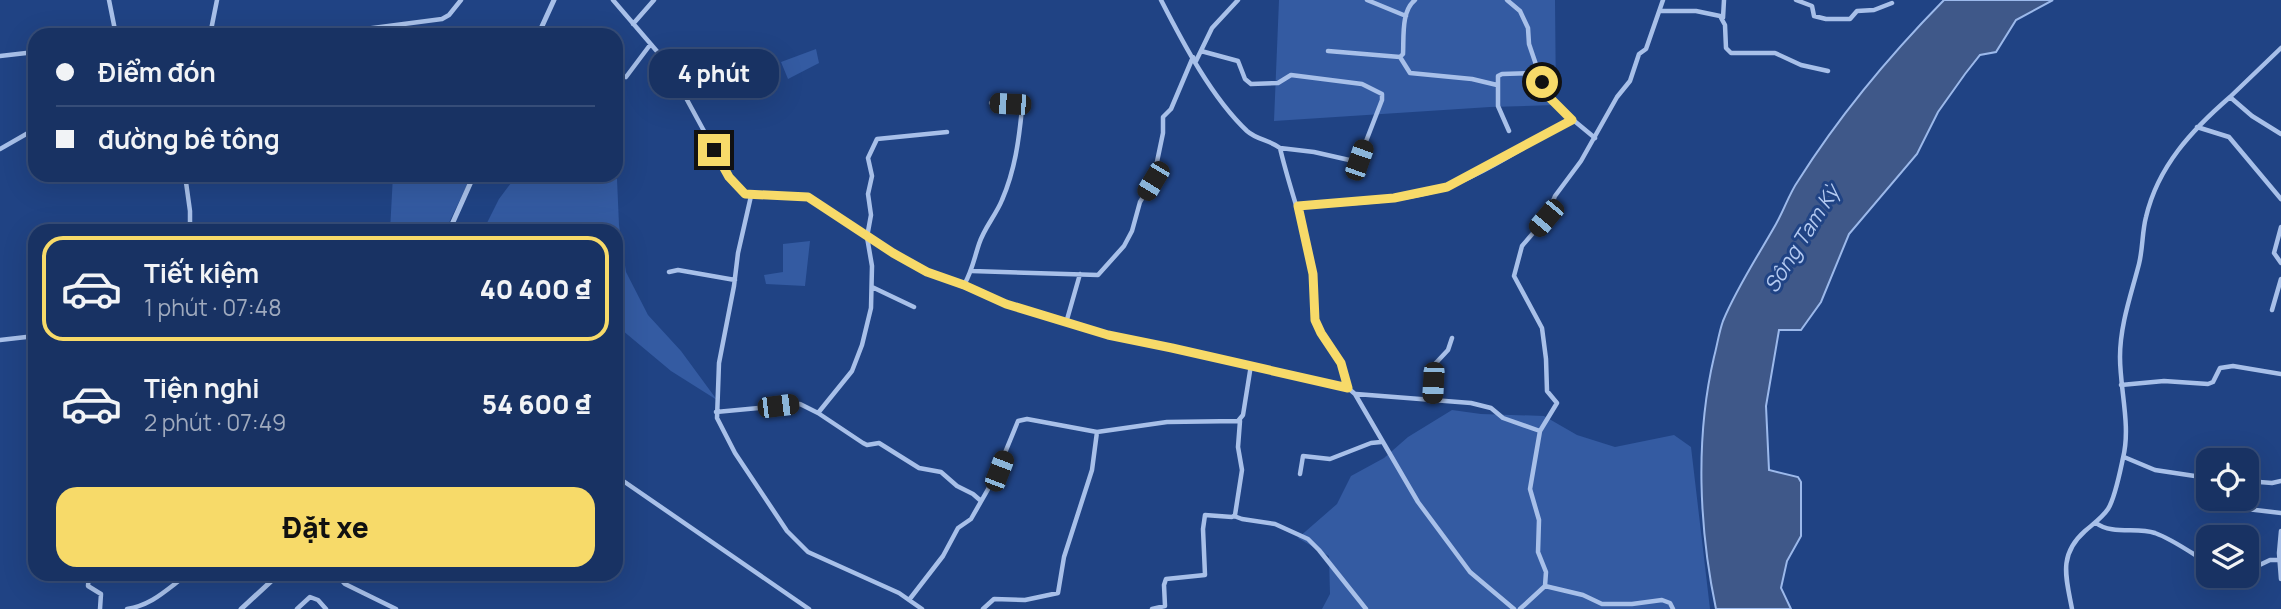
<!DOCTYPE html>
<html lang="vi">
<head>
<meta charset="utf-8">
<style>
  :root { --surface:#183263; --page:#213a69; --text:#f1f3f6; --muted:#9faabe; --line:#364d78; --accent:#f7da69 }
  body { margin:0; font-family:Manrope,sans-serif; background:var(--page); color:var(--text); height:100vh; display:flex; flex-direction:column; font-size:26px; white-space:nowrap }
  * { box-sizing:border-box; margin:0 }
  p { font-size:23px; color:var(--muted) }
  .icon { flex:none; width:38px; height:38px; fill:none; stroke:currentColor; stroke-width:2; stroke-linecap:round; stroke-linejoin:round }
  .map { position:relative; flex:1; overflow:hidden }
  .details { position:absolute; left:28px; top:224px; width:595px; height:357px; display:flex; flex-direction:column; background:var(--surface); border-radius:21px; box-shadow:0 7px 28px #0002,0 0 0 2px var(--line) }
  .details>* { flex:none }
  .top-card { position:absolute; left:28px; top:28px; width:595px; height:154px; border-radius:21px; box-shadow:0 7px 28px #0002,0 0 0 2px var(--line); display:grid; align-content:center; height:154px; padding:0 28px; background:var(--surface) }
  .controls { position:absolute; left:2196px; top:448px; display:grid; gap:14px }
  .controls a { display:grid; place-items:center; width:63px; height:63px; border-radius:14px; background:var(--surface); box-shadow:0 7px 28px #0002,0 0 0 2px var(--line); font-size:35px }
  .end { position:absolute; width:32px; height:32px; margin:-16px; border:9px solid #f7da69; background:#111; box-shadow:0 0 0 4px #111 }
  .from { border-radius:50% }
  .bubble { position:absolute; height:49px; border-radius:21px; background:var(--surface); box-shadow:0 7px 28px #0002,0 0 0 2px var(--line); font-size:23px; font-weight:800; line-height:49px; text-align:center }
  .car { position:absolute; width:21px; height:42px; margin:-21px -10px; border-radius:9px; box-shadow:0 0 5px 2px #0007; background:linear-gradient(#222 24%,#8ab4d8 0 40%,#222 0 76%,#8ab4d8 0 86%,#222 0) }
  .top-card b { display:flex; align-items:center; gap:24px; height:66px; font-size:26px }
  .top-card b+b { border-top:2px solid var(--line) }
  .top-card i { width:18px; height:18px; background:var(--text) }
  ul { padding:12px 0 0; list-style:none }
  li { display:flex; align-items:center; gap:21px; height:105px; margin:0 14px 10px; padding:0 14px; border:4px solid transparent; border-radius:21px }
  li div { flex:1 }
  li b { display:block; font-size:26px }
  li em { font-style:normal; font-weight:800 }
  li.selected { border-color:var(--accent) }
  li>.icon { width:63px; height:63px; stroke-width:1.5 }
  .action { display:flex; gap:14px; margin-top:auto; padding:14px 28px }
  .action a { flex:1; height:80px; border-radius:21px; background:var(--accent); color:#111; font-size:28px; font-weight:800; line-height:80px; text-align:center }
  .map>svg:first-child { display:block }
  .green { fill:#345ba2 }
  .water { fill:#3f5889; stroke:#9cb9eb; stroke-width:2 }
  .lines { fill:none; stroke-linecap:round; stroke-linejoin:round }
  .minor { stroke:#a8c0e9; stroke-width:4.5 }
  .tertiary { stroke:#a8c0e9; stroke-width:5 }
  .route { stroke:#f7da69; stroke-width:9 }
  .labels { text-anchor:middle; stroke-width:6; stroke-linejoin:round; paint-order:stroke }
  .water-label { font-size:21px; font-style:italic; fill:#b4caf1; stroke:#204384 }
</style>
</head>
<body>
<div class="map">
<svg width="2281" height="609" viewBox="0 0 2281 609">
  <rect width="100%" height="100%" fill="#204384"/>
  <path class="green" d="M1279,0H1555L1556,105L1490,107L1274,121Z
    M816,49L819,63L788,79L781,62Z
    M393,175H472L445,231H390Z
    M517,175H609L617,179L619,225L626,272L648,315L681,351L717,400L671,371L616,325V231H483L499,199Z
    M810,241L805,286L766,284L764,275L783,272V244Z
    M1452,410L1481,414L1544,416L1577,435L1615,447L1674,435L1691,447L1710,609H1322L1330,594L1329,556L1298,538L1337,504L1351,476L1384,458L1408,437Z"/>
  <path class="water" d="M1944,0H2053L2016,20L1996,52L1980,55L1965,74L1938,112L1917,154L1849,234L1821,302L1801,330H1779L1766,406L1769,470L1798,477L1801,482V536L1787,561L1781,588L1791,609H1716C1699,528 1695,438 1714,357C1717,346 1719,332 1723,321C1737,287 1758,256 1776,224C1784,210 1789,194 1798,181C1839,116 1890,55 1944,0Z"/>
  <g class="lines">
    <path class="minor" d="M109,0L116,35
      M613,0L667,63L729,177L745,194L808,197L855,230L927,272L1006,304L1055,320L1108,336L1172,348L1348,388L1355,394L1418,502L1470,572L1514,609
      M1161,0C1183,43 1212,98 1247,131C1257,140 1270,140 1280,148C1290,191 1306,230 1313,273C1316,289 1312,306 1315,321C1321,346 1345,357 1348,388
      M1367,0L1406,16
      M1507,0L1520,11L1528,28L1529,44L1546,94L1572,119L1595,138
      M1796,0L1812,6L1814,16L1826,19H1850L1857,11L1874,10L1892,3
      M1660,11H1696L1720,16L1725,25L1726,48L1731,53H1775L1801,65L1828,71
      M1723,18L1724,0
      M633,24L654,0
      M210,35L217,0
      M319,35L442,19L449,15L461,0
      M2281,48L2230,97L2252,116L2281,134
      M1201,51L1238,61L1245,79L1251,84L1278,83L1291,75L1362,84L1382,94V100L1358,162L1314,152L1280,148
      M1328,51L1400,57L1403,54C1404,37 1401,11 1415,0
      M0,56L35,52
      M1400,57L1410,73L1472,79L1497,85
      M1196,61L1212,28L1238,0
      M626,77L650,45
      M2197,127L2229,137L2281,199
      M1509,131L1498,106V76L1502,74L1539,73
      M947,132L877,139L868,158L872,176L868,194L871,215L867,237L872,266L871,308L862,345L852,371L818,413L863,443L867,445L879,443L919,468L941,472L957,486L973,494L981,501
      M0,149L35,129
      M185,175L190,211V231
      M751,196L738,253L734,286L719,363L717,418L735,453L787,531L808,552L899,593L922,609
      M1298,206C1340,204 1409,202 1448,187C1491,170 1532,142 1572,119
      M2281,227L2274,253L2281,263
      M972,271L1098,275L1124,246L1132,231L1140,202L1153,181L1163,133V117L1171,109L1193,57
      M669,272L678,270L735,280
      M964,285C972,271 974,259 979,244C984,228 996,215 1002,200C1015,170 1019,140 1022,108L1010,104L991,103
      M872,287L914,307
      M2272,310L2281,279
      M1066,323L1080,274
      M0,340L35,336
      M2121,385L2164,381L2208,384L2213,382L2220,368L2233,366L2281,374
      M1356,394L1471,403L1491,408L1503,418L1540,431L1557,403L1547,391L1546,359L1542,328L1514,276L1522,246L1546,218L1555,196L1581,161L1617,97L1630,81L1639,54L1646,49L1663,0
      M1432,401L1434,365L1448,350L1452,338
      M716,412L800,404L818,413
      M2124,457L2155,470L2208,478
      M1300,474L1303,456L1330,459L1371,443L1381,442
      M616,476L809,609
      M2247,481L2272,483L2281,481
      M2254,482L2253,495L2247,501V509L2281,513
      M1234,516L1242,519L1275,524L1308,539L1319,550L1366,609
      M2096,523C2112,535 2137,527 2155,533C2174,540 2191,553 2208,563
      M2281,531L2279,553L2281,579
      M2247,571L2270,560H2280
      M89,574L88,586L101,594L100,609
      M336,574L345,584L396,609
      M1545,586L1583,595L1602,604H1632L1662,600L1670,603L1673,609
      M909,600L943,556L958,528L971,519L995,477L1018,421L1027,419L1097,432L1167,422L1238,421L1243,415L1251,365
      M127,609C153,605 168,588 188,574
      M297,609L310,597L318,600L326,609
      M983,609L994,599L1025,600L1058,593L1064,557L1092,470L1097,432
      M1152,609L1165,606L1164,585L1166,579L1205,575L1203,529L1205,515L1232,517L1235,515L1242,470L1238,447L1240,421
      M1520,609L1545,586L1546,572L1538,552L1539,520L1530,489L1540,431
      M2072,609C2066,577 2058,555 2085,531C2093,524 2102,518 2108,509C2115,498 2120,472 2123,458C2131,426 2120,390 2120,357C2120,325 2131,295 2139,264C2143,248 2142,232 2146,217C2158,166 2192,130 2230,97"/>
    <path class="tertiary" d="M538,35L554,0
      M449,231L474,175
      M241,609L279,574"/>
  </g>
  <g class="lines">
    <path class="route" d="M714,150L729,177L745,194L808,197L893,253L927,272L964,285L1006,304L1108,335L1172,348L1348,388L1341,363L1321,333L1315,320L1313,274L1298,206L1394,198L1447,187L1572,120L1546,94L1542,82"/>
  </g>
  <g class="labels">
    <g class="water-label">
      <text transform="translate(1802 239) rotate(-58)" y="7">Sông Tam Kỳ</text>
    </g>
  </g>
</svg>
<div class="controls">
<a><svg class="icon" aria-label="locate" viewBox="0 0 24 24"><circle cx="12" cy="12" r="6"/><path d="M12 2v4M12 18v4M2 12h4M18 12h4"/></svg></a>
<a><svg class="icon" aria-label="layers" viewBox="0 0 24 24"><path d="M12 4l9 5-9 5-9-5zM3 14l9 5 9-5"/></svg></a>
</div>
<i class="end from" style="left:1542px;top:82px"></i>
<i class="end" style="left:714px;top:150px"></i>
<div class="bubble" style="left:649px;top:49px;width:130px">4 phút</div>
<i class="car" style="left:1010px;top:104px;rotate:273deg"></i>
<i class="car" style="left:1359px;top:160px;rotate:19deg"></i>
<i class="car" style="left:1153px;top:181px;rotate:211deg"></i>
<i class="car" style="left:1546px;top:218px;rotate:220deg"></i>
<i class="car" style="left:1433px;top:383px;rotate:183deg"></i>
<i class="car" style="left:778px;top:406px;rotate:83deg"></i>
<i class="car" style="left:999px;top:471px;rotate:21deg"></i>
<div class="top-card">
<b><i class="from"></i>Điểm đón</b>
<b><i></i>đường bê tông</b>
</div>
<section class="details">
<ul>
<li class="selected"><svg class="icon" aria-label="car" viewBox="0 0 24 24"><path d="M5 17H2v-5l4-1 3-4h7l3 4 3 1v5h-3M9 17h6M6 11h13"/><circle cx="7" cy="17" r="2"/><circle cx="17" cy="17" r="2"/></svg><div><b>Tiết kiệm</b><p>1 phút · 07:48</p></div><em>40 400 ₫</em></li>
<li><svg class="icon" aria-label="car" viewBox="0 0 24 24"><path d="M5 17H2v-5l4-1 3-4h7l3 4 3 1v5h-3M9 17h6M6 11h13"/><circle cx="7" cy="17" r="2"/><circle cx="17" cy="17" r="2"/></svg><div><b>Tiện nghi</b><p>2 phút · 07:49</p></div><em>54 600 ₫</em></li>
</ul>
<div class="action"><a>Đặt xe</a></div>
</section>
</div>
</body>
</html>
